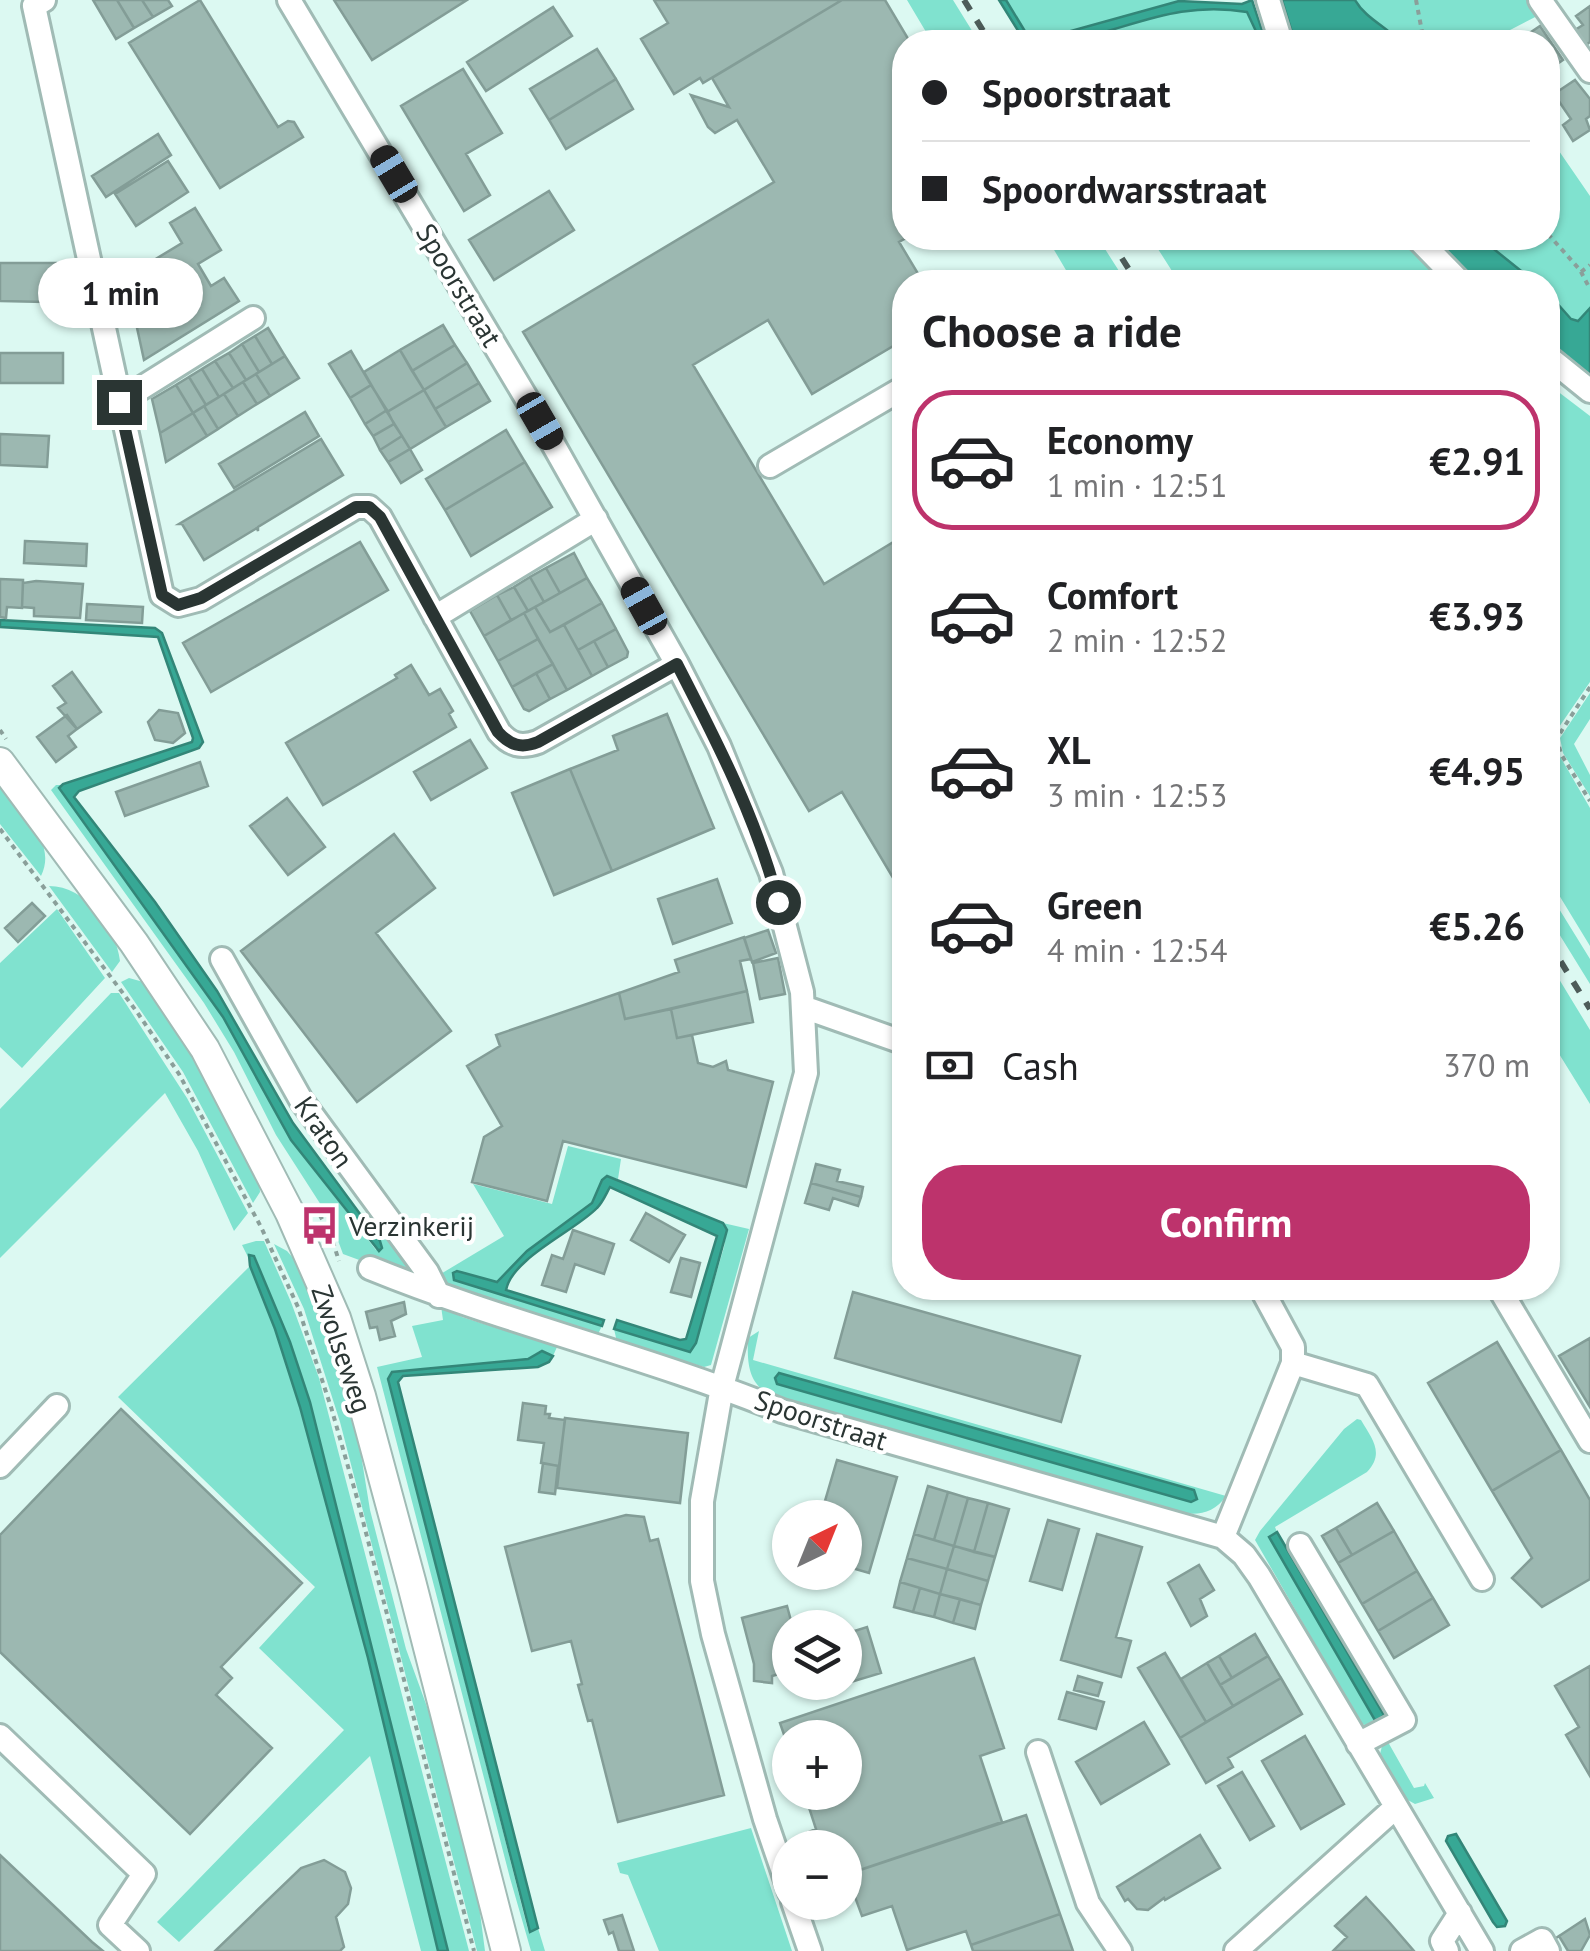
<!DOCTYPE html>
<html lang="en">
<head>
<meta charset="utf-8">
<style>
  :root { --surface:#fff; --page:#f2f2f2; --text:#202124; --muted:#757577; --line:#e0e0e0; --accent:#bd336c }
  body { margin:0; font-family:"PT Sans",sans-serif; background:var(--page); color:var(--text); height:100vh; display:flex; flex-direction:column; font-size:38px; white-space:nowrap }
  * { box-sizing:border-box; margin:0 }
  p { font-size:32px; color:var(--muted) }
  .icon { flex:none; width:55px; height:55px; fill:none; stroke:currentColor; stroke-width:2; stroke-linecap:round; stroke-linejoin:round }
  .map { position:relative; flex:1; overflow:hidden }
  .drawer { position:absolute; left:892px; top:270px; width:668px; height:1030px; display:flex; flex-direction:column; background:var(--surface); border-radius:40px; box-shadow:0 2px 8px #0004 }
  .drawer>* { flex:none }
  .banner { position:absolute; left:892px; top:30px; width:668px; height:220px; border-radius:40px; box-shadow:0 2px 8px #0004; display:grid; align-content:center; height:220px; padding:0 30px; background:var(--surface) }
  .needle { width:65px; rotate:43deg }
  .buttons { position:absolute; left:772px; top:1500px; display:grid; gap:20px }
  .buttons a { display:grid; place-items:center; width:90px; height:90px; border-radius:50%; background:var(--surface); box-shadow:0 2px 8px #0004; font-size:50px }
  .end { position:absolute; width:45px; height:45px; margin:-22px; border:12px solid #2a3533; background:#fff; box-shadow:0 0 0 5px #fff }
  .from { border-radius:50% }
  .bubble { position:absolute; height:70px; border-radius:35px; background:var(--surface); box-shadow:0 2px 8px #0004; font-size:32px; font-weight:800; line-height:70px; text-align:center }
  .car { position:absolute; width:30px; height:60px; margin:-30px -15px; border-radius:12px; box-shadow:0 0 8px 2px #0007; background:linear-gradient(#222 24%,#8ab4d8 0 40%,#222 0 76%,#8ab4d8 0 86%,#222 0) }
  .banner b { display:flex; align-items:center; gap:35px; height:95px; font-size:38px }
  .banner b+b { border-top:2px solid var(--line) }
  .banner i { width:25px; height:25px; background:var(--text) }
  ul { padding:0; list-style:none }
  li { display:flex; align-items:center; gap:30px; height:140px; margin:0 20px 15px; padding:0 10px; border:5px solid transparent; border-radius:40px }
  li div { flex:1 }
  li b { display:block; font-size:38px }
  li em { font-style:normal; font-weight:800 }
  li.on { border-color:var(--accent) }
  li>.icon { width:90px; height:90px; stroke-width:1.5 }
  h2 { padding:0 30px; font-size:45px; line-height:120px }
  .pay { display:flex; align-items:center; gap:25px; height:110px; padding:0 30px; font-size:38px }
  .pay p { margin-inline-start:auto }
  .cta { display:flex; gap:20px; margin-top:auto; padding:20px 30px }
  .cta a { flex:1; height:115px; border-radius:40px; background:var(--accent); color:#fff; font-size:40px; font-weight:800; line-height:115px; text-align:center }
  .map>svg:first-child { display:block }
  .green { fill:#80e2cf }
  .water { fill:#37a895; stroke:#338678; stroke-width:2.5 }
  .building { fill:#9cb8b1; stroke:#839d97; stroke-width:2.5 }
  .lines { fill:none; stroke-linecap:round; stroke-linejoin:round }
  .minor-casing { stroke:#a0bbb5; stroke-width:28 }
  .major-casing { stroke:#a0bbb5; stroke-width:32 }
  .path { stroke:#8a9f9a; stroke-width:4; stroke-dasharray:5 5; stroke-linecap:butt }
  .minor { stroke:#fff; stroke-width:22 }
  .major { stroke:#fff; stroke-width:28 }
  .rail { stroke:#4d5c59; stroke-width:6; stroke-dasharray:12 12; stroke-linecap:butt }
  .route { stroke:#2a3533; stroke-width:12 }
  .labels { text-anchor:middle; stroke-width:8; stroke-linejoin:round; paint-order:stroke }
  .street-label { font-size:28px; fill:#2a3533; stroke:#fff }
  .poi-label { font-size:28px; fill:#2a3533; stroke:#fff; text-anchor:start }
</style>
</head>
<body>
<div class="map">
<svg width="1590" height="1951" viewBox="0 0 1590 1951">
  <rect width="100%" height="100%" fill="#dcf9f2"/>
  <path class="green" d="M907,0H953L979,42H932Z
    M1006,0H1184L1035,41L1029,38Z
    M1355,0H1532L1541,14L1487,42H1400C1386,26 1366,19 1355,0Z
    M1208,6L1247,12L1261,42H1062L1163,11Z
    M1548,135L1590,196V308L1578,321L1571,320L1548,293V282H1535L1480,238H1548Z
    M1047,238H1098L1126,282H1073Z
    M1151,238H1411L1441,269L1438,282H1412L1393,273L1388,282H1179Z
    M1548,384L1590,416V682L1559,727L1554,746L1590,808V946L1548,877Z
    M1590,693V719L1574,744L1590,775V796L1563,753L1560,738Z
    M0,783C20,810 58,842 41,876L0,824Z
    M56,785H61L59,788L223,1017L291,1140L376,1250L382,1244L379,1239L392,1240L417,1272L416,1281L343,1254L330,1219L276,1135L234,1052L204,1003L51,790Z
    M49,886C86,886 116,927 120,961L112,972Z
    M1548,891L1590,959V984L1548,916Z
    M57,909L105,978L22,1068L0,1047V963Z
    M1548,961L1590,1030V1104L1548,1036Z
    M129,978L147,983L190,1050L259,1179L260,1192L253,1203L183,1072L121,982Z
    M111,993H119L187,1098L248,1213L234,1231L198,1151L165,1093L0,1258V1109Z
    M568,1146L621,1159L618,1179L608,1176L602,1181L592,1203L527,1251L496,1282L457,1271L454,1279L602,1326L597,1336L547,1322L448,1286L439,1275L504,1236L473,1184L552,1204Z
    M723,1223L749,1229L711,1365L704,1367L617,1342L614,1329L690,1352L696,1343L724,1247L727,1230Z
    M256,1241H264L291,1302L319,1378L469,1951H448L310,1402L290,1342L255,1256L248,1257L242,1245Z
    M274,1244L287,1251L301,1267L341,1373L357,1430L370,1510L406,1649L438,1737L477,1890L485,1951H477L340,1422L304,1309Z
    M250,1266L275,1329L300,1407L368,1658L438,1951H421L370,1756L179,1942L157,1922L344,1730L259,1648L315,1587L118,1397Z
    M441,1306L462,1317L557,1347L553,1356L540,1351L528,1359L392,1372L388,1379L528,1930L538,1928L545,1951H531L510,1878L377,1367L422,1357L412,1326L443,1320Z
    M759,1331L753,1360L1226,1496C1214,1514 1197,1516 1177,1512L777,1398C748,1387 747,1365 748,1338Z
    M1357,1419L1361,1420C1372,1439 1385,1453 1367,1472L1275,1527L1277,1532L1269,1537L1376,1722L1369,1726L1361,1724L1255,1540L1260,1531L1344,1429Z
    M1388,1742L1414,1788L1424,1786L1425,1783L1434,1798L1415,1804L1406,1799L1380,1754L1382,1746Z
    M751,1828L792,1951H659L628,1875L620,1873L617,1863Z"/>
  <path class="water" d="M999,0H1006L1029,38L1035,41L1179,1L1242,4L1252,0L1266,42H1261L1247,12C1176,0 1131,29 1064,42C1052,44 1038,43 1025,42Z
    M1282,0H1355C1366,19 1386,26 1400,42H1295Z
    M1432,238H1480L1535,282H1477Z
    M1548,293L1571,319L1578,321L1590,308V375L1548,342Z
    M0,620L155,628L162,633L203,742L199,748L79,791L74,797L155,902L217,991L293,1123L380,1241L382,1248L379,1251L291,1140L223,1017L59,788L63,784L192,742L193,738L158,637L0,627Z
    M607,1176L723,1223L727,1230L696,1343L690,1352L614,1329L617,1320L680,1340L686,1339L717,1236L610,1187C606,1194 603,1202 597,1208C575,1231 512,1258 506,1290L604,1320L602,1326L454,1280L453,1273L457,1271L497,1282L527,1251L592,1203L602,1180Z
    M249,1255L254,1256L290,1342L310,1402L448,1951H438L368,1658L300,1407L275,1329L250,1266Z
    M542,1351L553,1356L549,1362L538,1367L403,1376L398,1382L538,1928L530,1932L388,1379L392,1372L528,1359Z
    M779,1373L1194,1490L1197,1499L1191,1502L777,1384L775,1378Z
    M1277,1532L1384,1715L1376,1722L1269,1537Z
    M1456,1834L1504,1916L1507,1921L1505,1926L1497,1927L1493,1922L1446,1841L1448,1836Z"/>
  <path class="building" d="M93,0H117L134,28L116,39Z
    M117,0H142L153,17L134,28Z
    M142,0H168L172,6L153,17Z
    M200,0L278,127L288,121L294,122L303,137L220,188L129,43Z
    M334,0H467L372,60Z
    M654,0H842L703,83L700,78L674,94L641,39L668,23Z
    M842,0H885L910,42H905L906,238L899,242L923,282H905V339L812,394L768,320L693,365L824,584L905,535V898L842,792L809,811L523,332L774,182L737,120L715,133L708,127L691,95L729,107L712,78Z
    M1590,6V42L1585,46L1575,30L1583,25L1576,16Z
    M553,7L572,36L486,91L467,62Z
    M1540,26L1563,60L1550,69L1558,80L1548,87V42L1509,41L1519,34L1522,38Z
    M597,49L616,79L549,120L530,89Z
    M463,69L502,133L466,154L490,195L464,211L401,106Z
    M616,79L633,109L566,149L549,120Z
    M1575,80L1590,99V116L1586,119L1590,130L1573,141L1563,125L1571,119L1554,94Z
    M158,134L171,155L106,197L92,176Z
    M168,161L188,192L136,226L115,194Z
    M549,191L574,230L494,280L469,240Z
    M195,208L221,250L198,264L211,286L224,278L239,301L144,360L126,277L182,243L170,223Z
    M0,263H56L64,303L47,307L46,302L0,301Z
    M443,325L455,345L412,371L400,350Z
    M268,328L285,356L272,364L255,336Z
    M255,336L272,364L259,372L242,344Z
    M242,344L259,372L246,380L229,353Z
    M455,345L467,363L424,390L412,371Z
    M400,350L424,390L387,412L364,372Z
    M351,351L371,385L350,398L329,364Z
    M0,353H63V383H0Z
    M229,353L246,380L233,388L215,361Z
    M285,356L299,378L270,396L256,374Z
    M215,361L233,388L219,397L202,369Z
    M467,363L479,383L435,409L424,390Z
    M202,369L219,397L206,405L189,377Z
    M256,374L270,396L257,404L243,382Z
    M189,377L206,405L193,413L176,385Z
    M243,382L257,404L238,416L224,394Z
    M479,383L490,401L446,427L435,409Z
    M176,385L193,413L160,433L152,399Z
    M371,385L387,410L365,424L350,398Z
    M424,390L446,427L410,449L387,412Z
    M224,394L238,416L218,429L204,406Z
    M204,406L218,429L207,436L193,413Z
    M387,410L394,424L373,436L365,424Z
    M305,412L319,436L234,488L219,464Z
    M193,413L207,436L166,462L160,433Z
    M394,424L402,436L380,450L373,436Z
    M506,430L525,462L445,510L426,479Z
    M0,434L49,436L47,467L0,465Z
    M402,436L410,449L388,462L380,450Z
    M321,439L343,475L258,527V531L257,528L204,560L182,524H179Z
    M410,449L422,470L401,483L388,462Z
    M525,462L552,507L471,556L445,510Z
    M25,541L87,544L86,566L24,563Z
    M360,542L388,590L211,692L183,643Z
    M574,553L587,578L560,593L546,568Z
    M546,568L560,593L544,602L530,577Z
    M530,577L544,602L528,611L514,587Z
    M587,578L602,603L550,632L535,607Z
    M0,579L23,580L22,608L7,607L6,618L0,617Z
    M36,581L83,584L80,618L34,616V608L22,607L23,583Z
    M514,587L528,611L511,620L497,595Z
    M497,595L511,620L484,636L470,611Z
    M602,603L616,629L578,650L564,625Z
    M87,604L143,607L142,623L86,620Z
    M535,607L550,632L564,625L592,676L567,690L524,613Z
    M524,613L538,639L498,661L484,636Z
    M616,629L628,652L627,657L608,667L594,641Z
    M538,639L553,664L512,687L498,661Z
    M594,641L608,667L592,676L578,650Z
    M553,664L567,690L550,699L536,673Z
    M411,665L429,695L440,689L453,711L449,714L456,727L323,805L286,743L397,678L395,675Z
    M72,672L101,712L77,729L58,708L66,703L53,686Z
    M536,673L550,699L529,711L524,709L512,687Z
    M159,710L178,713L185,733L173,743L155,740L148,722Z
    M667,714L714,828L612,871L570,769L618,750L613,736Z
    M67,715L77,729L68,736L76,747L56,762L37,737Z
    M470,740L487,768L431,800L414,772Z
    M200,762L208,786L125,816L116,792Z
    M570,769L612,871L554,895L512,793Z
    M287,798L325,847L288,875L250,826Z
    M394,834L435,888L376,933L451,1031L357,1102L241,951Z
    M717,879L732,923L673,944L658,899Z
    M32,903L45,916L18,942L5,928Z
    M768,930L776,953L752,962L744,938Z
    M744,937L751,959L740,961L747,991L625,1019L619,993L679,972L675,960Z
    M778,958L785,994L760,999L753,963Z
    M747,991L753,1022L677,1038L671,1009L667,1010Z
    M619,993L625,1019L671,1009L677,1038L692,1035L698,1063L713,1067L726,1061L728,1070L773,1082L746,1187L563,1141L547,1201L472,1182L484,1137L502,1126L467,1066L500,1046L496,1035Z
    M816,1164L840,1170L837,1181L863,1187L861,1197L811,1183Z
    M811,1183L861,1197L858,1206L833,1198L829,1210L805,1203Z
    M646,1213L685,1235L669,1262L631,1240Z
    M573,1230L614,1244L604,1274L575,1264L566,1292L542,1285L552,1255L563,1259Z
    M681,1258L700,1263L691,1297L671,1292Z
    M853,1292L1080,1356L1061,1422L835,1358Z
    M404,1302L406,1314L391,1321L395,1336L380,1340L377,1327L370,1328L366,1312Z
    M1590,1338V1407L1559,1356Z
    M1497,1342L1561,1450L1492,1491L1428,1383Z
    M523,1403L546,1406L545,1414H550L549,1418L565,1420L559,1466L541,1463L544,1443L518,1440Z
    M121,1409L302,1583L221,1667L232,1678L216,1695L272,1748L190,1834L0,1652V1535Z
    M565,1418L688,1433L680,1503L557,1488Z
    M1561,1450L1590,1500V1579L1542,1607L1512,1578L1532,1558L1492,1491Z
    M837,1460L897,1477L869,1573L845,1566V1518H820Z
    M543,1463L558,1466L555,1494L539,1492Z
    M928,1486L948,1492L934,1540L914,1534Z
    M948,1492L968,1498L954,1546L934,1540Z
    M968,1498L988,1503L974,1552L954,1546Z
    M988,1503L1009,1509L995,1557L974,1552Z
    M1377,1503L1394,1531L1352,1555L1336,1528Z
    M626,1515L644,1517L650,1541L658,1539L724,1795L618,1822L592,1720L588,1721L578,1685L582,1684L571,1641L532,1651L505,1547Z
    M1048,1520L1079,1529L1062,1590L1030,1581Z
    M1336,1528L1352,1555L1338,1563L1322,1536Z
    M1394,1531L1417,1571L1362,1604L1338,1563Z
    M914,1534L954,1546L947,1569L907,1558Z
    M1097,1534L1142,1547L1116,1637L1131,1641L1121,1677L1061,1660Z
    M954,1546L995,1557L988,1581L947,1569Z
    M907,1558L947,1569L940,1594L900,1582Z
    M1199,1565L1214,1590L1200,1599L1207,1616L1191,1626L1168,1583Z
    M947,1569L988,1581L981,1605L940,1594Z
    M1417,1571L1433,1598L1378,1631L1362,1604Z
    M900,1582L920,1588L913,1612L894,1607Z
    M920,1588L940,1594L934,1617L913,1612Z
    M940,1594L960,1599L953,1623L934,1617Z
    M1433,1598L1449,1625L1394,1658L1378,1631Z
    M960,1599L981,1605L975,1629L953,1623Z
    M787,1606L793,1628H790V1671L772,1676V1683L754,1681V1664L742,1618Z
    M867,1627L881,1673L851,1682L845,1662V1634Z
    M1255,1634L1268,1656L1232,1678L1219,1656Z
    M1165,1653L1206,1722L1180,1738L1138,1668Z
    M1219,1656L1232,1678L1220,1685L1207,1663Z
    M1268,1656L1281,1678L1233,1706L1220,1685Z
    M974,1658L1004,1748L980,1756L1002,1822L845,1875V1848H806L804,1834L816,1829L804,1792H845V1738H790V1752L780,1723Z
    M1207,1663L1233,1706L1206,1722L1181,1679Z
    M1590,1666V1776L1566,1735L1579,1727L1555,1686Z
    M1078,1676L1102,1683L1098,1696L1074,1690Z
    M1281,1678L1302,1714L1228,1758L1233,1767L1206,1783L1180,1738Z
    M1067,1692L1104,1702L1096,1729L1059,1719Z
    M1144,1722L1169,1764L1101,1804L1076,1762Z
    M1305,1736L1344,1804L1301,1829L1262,1761Z
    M1242,1772L1274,1826L1250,1840L1218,1786Z
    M1026,1815L1060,1914L971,1945L966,1931L907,1950L892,1906L862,1916L851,1886L845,1888V1875Z
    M1200,1835L1220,1868L1165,1900L1164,1898L1148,1910L1137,1909L1128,1899L1125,1901L1117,1887Z
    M0,1855L92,1942L103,1951H0Z
    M324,1860L345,1872L351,1888L348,1904L336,1917L344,1947L340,1951H215L301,1868Z
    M1366,1897L1389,1922L1414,1951H1333L1347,1937L1335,1926Z
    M1060,1914L1073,1951H973L971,1945Z
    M622,1915L634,1951H619L613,1932L609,1934L604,1920Z
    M1585,1919L1590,1935L1581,1951H1568L1559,1936L1553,1940Z"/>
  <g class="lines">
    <defs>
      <path id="minor" d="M44,0L34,6L162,595L178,605L201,599L356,507H369L380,517L499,732C510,745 521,748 538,742L677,664
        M289,0L540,421L677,664L719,746L771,873L802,992L806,1073L722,1387L702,1501V1581L713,1634L765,1819L790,1892
        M1268,0L1281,42
        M1540,0L1590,71
        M1417,238L1460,282
        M1548,357L1590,391
        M119,402L253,318
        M770,466L905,387
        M435,617L596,519
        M222,959L301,1100L427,1272L439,1296
        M803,1007L905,1043
        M370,1268C505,1323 647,1356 782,1411L1223,1537L1244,1555L1259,1576L1482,1951
        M1499,1288L1590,1441
        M1293,1363L1367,1385L1482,1579
        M0,1466L57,1406
        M1223,1537L1293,1363V1347L1261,1288
        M1300,1545L1404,1720L1358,1744
        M0,1736L144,1874L110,1925L138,1951
        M1038,1752L1088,1903L1120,1951
        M793,1902L810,1951
        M1236,1951L1396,1807
        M1447,1951L1442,1941L1460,1913
        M1522,1951L1542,1940L1548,1951"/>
      <path id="major" d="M0,762L134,943L205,1049L290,1213L336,1318L361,1396L411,1581L506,1951"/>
    </defs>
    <use href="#minor" class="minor-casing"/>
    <use href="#major" class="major-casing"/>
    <path class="path" d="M1416,0L1424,42
      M1548,234L1580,270L1590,289
      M1581,272L1590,265
      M1590,687L1557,738L1561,754L1590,801
      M0,730L6,739
      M0,829L137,1012L179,1074L261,1227L298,1307L331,1407L357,1498L474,1951
      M315,1206L331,1236L339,1261"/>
    <use href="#minor" class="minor"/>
    <use href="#major" class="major"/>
    <path class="rail" d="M964,0L990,42
      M1109,238L1137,282
      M1548,941L1590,1009"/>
  </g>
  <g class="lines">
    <path class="route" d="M119,402L162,595L178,605L201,598L356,507H369L380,517L498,732C510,745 521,749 538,742L677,664C716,740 757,819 778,902"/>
  </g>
  <defs>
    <symbol id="bus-bare" viewBox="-9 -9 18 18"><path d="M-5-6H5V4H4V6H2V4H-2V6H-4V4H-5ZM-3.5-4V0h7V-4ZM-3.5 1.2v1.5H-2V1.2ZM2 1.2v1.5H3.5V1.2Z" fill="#bd336c" stroke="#fff" stroke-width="2.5" paint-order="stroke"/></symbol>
  </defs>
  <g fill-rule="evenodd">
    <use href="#bus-bare" x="292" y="1198" width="55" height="55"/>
  </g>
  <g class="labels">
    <g class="street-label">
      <text transform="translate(459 285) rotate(59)" y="10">Spoorstraat</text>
      <text transform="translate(324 1132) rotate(55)" y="10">Kraton</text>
      <text transform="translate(342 1349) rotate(71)" y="10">Zwolseweg</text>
      <text transform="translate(821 1420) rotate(18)" y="10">Spoorstraat</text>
    </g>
    <g class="poi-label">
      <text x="349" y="1236">Verzinkerij</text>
    </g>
  </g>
</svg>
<div class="buttons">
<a><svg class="needle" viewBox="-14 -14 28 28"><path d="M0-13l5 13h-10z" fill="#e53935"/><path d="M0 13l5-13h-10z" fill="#757577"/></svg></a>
<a><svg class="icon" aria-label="layers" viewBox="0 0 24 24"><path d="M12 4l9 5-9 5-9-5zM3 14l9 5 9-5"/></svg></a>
<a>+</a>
<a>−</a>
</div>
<i class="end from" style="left:778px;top:902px"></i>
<i class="end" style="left:119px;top:402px"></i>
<div class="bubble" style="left:38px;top:258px;width:165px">1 min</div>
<i class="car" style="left:394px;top:174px;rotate:329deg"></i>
<i class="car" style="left:540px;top:421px;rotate:150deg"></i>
<i class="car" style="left:644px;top:606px;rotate:331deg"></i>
<div class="banner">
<b><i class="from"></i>Spoorstraat</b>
<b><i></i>Spoordwarsstraat</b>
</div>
<section class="drawer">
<h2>Choose a ride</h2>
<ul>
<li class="on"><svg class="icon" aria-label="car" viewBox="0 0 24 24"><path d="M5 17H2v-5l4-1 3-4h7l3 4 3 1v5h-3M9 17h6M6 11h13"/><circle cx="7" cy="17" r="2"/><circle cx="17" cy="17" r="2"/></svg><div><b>Economy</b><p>1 min · 12:51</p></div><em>€2.91</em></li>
<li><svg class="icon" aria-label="car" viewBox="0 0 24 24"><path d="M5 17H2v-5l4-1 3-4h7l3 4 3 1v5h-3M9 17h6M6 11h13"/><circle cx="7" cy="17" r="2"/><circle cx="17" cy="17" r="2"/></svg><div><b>Comfort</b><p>2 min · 12:52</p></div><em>€3.93</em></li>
<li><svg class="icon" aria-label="car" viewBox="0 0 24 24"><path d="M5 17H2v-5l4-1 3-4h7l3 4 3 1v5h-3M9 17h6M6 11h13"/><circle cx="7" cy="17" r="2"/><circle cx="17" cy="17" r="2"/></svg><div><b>XL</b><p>3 min · 12:53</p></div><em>€4.95</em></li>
<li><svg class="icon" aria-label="car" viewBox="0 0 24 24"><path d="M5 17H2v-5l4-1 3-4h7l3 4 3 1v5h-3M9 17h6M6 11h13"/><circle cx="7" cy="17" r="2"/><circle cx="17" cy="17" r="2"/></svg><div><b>Green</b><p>4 min · 12:54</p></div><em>€5.26</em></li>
</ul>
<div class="pay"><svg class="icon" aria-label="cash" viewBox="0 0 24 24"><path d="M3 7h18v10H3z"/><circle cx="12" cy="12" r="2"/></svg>Cash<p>370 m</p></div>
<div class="cta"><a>Confirm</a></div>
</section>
</div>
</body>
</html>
